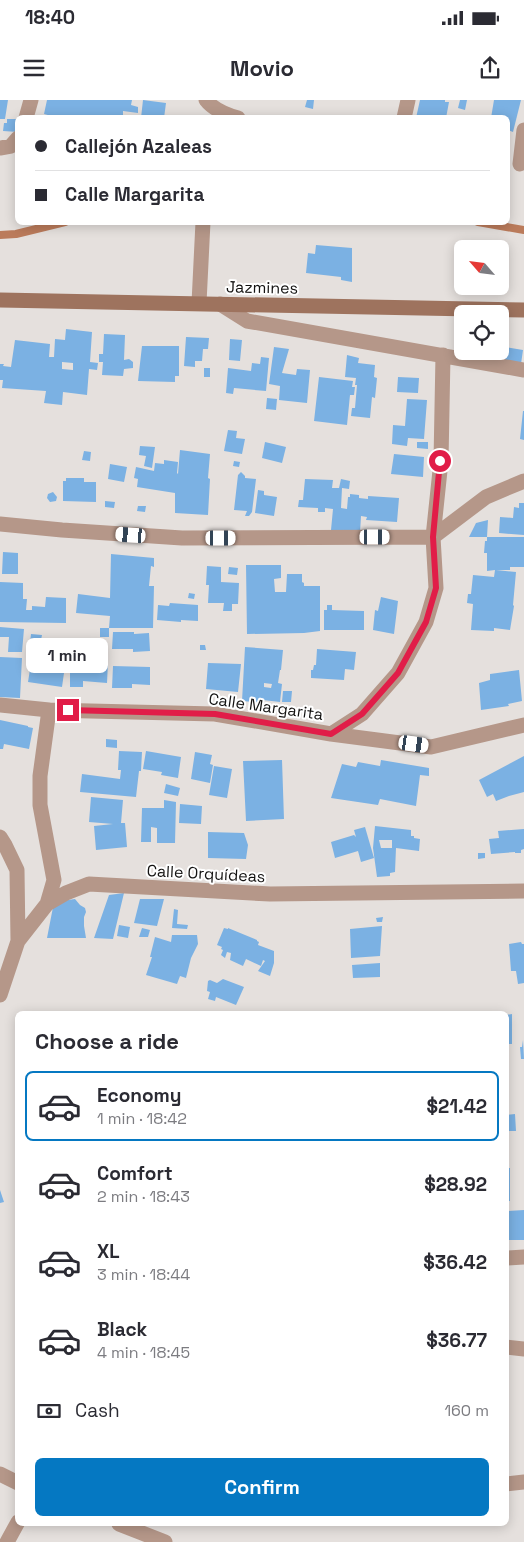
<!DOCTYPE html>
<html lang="en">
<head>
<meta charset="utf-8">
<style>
  :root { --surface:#fff; --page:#f7f7f7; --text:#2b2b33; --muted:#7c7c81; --line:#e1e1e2; --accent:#0578c2 }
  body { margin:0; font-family:"Space Grotesk",sans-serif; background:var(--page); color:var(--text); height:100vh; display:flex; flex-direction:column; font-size:19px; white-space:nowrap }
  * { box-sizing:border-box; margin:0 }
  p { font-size:16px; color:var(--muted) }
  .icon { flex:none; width:28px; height:28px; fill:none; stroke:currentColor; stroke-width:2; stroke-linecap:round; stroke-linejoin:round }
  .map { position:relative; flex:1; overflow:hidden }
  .side { position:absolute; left:15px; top:911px; width:494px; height:515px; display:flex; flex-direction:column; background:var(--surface); border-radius:8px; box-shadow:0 2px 12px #0003 }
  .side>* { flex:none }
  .hud { position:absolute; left:15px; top:15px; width:495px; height:110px; border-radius:8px; box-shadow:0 2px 12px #0003; display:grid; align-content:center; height:110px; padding:0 20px; background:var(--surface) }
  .needle { width:32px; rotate:298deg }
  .buttons { position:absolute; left:454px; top:140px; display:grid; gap:10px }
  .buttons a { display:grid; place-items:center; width:55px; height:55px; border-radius:8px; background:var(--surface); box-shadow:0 2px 12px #0003; font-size:25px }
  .end { position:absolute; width:22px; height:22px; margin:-11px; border:6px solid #e11d48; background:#fff; box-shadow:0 0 0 2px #fff }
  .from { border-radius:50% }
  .bubble { position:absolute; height:35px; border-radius:8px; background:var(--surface); box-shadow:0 2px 12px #0003; font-size:16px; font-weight:800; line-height:35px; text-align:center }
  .car { position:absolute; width:15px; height:30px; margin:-15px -8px; border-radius:6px; box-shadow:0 0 4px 1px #0007; background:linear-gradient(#fff 24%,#345 0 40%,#fff 0 76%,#345 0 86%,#fff 0) }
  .hud b { display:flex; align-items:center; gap:18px; height:48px; font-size:19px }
  .hud b+b { border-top:1px solid var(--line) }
  .hud i { width:12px; height:12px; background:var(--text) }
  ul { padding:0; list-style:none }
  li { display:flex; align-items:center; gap:15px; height:70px; margin:0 10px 8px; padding:0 10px; border:2px solid transparent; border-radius:8px }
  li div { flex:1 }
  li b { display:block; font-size:19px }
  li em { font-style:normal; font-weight:800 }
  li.active { border-color:var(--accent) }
  li>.icon { width:45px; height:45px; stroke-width:1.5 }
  h2 { padding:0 20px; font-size:22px; line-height:60px }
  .pay { display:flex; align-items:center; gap:12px; height:55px; padding:0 20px; font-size:19px }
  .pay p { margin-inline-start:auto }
  .primary-button { display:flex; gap:10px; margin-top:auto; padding:10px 20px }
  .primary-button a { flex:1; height:58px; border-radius:8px; background:var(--accent); color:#fff; font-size:20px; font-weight:800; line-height:58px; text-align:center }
  .status { display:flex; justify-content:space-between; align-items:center; height:35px; padding:0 25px; background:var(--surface); direction:ltr }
  .status svg { height:14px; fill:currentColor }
  header { display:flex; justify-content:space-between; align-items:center; height:65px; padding:0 20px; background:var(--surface); font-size:22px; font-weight:800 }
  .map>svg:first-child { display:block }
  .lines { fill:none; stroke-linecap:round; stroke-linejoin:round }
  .stream { stroke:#bb7b5b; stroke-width:8 }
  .building { fill:#7bb1e3; fill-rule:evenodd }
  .minor { stroke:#b59789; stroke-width:15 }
  .secondary { stroke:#9e735e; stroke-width:15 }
  .route { stroke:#e11d48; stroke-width:6 }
  .labels { text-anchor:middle; stroke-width:4; stroke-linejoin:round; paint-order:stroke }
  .street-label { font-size:16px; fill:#131211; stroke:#fff }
</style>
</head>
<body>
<div class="status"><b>18:40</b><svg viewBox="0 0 49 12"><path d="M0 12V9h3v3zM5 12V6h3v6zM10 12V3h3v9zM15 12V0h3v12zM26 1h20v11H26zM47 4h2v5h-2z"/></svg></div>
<header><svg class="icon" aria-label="menu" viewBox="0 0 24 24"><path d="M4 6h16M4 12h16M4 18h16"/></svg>Movio<svg class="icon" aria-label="share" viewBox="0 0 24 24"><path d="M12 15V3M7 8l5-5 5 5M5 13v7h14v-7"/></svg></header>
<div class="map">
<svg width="524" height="1442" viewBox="0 0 524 1442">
  <rect width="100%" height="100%" fill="#e5e0dd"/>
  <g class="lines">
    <path class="stream" d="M478,122L524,130
      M0,135L16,134L65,122"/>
  </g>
  <path class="building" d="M0,0H8L5,19H0Z
    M47,0H132L131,5L138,7V13L123,11V16L113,15V18H59L44,14Z
    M143,0L166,3L164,18H141Z
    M307,0H314L313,9L305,7Z
    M420,0H445V2H449L446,18H416Z
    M460,0H467L465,10L458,8Z
    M494,0H521L513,32L508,30V18H491Z
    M7,19H18V32L3,31L4,23H7Z
    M316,145L352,148V182L341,180V177L306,173L308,153L315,154Z
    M66,229L92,232L90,262L98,263L97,270L89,269L87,295L63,292L62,305L44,303L46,291L2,288L3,280H0V264H4L3,266L11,267L15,240L50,244L49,257H54L55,239L65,240ZM62,262L73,263V270L62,269Z
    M104,234L125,235L124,260L129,259L133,262V268L124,269L123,276L102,275L103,262H99V254H103Z
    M186,237L209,238L208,249H203L202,261H195V267L184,266Z
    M230,239L242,240L240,261L229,260Z
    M142,246H179V276H175V282L138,281Z
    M500,246L523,250L521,264L483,258L484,251H500Z
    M274,247L289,249L282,273L296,275L297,269L310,270L307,303L279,300L280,286L269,284Z
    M347,255L359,258L358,263L375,265L374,277L377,278L375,298L372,297L370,318L351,316L352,308H355L357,285H355L356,278L345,277Z
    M261,257L269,258L266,291L234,288L233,294L226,293L228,268L251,271L252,263L260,264Z
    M204,268H210V277H204Z
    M319,277L353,281L352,287H355L354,295H350L347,325L314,321Z
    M398,277L419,278L418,293L397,292Z
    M267,298L277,299L276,310L266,309Z
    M407,299L427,300L424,339L408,338L407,346L392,344L393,325L405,326Z
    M523,311H524V340L520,339Z
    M228,330L237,331L236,338L245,339L242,354L224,351Z
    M265,342L286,347L282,363L262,358Z
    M417,342H428V349L417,348Z
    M140,346L155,347L152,368L144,366L146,356L139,355Z
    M180,350L210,354L208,378L210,379L208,415L175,413V393L137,387L138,379L134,378L136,367L154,371L155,363L164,364V360L178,362L177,373L178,374Z
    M84,351L91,352L90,361L82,360Z
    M394,354L424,357L423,377L391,374Z
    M234,361L240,362L239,367L233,366Z
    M110,364L127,367L124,382L108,379Z
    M241,372L245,376V378L256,379L252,412L249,416H245L247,411L234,410L238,375Z
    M66,378H84V382H96V402L63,401V381H66Z
    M305,379L333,380L332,388H339L341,379L350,381L349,389L342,388L341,408L347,409L348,397H350V394L359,395V398L368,399V396L399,398L397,422L366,420L367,417L361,416L360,433L331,430L333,409L325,408V412H318V408L298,407L299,400H303Z
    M258,390L264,391V395L277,397L274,416L255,413Z
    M53,392L57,397L56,401L50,402L47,398L48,394Z
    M105,401L115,402L114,408L105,407Z
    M519,403H524V435L499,433L500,417L513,418L514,407L519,408Z
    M138,406H146L145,412L137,411Z
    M488,420L487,437H469L476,423Z
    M487,437H524V467H510V470H496L516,472L513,505L514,506L510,530L494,528V531L471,530L473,504L467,503L468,494H471L473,475L494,477L495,470L487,471V453H484L485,441H487Z
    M3,452L18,453V474H2Z
    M111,454L154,458V467L151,466L149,486H154L153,528H109L110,516L76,513L78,494L110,498Z
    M246,465H281V478L274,479L275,492H286L287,474H302V482L304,483V486H320V531L304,533L247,534Z
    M207,466L221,467V482L239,483L238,504H232V511H223L224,503H208L209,485H206Z
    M229,467L238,468L237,475L228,474Z
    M0,482L23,483V499H27L26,510H32V506L45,507L46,497L66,498V523L0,522Z
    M189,493L195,494L194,499L188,498Z
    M381,497L398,501L394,534L373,530L375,510L378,511Z
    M170,503L198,505V521L181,520V522L157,520L158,505L169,506Z
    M327,505H332V510L364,511V530H324V510H327Z
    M0,527L24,529L22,552H8L9,537H0Z
    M100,528H109V537H100Z
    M113,532H134V534L149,533L150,551L133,552V549H112Z
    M31,534L42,535L40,545L30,543Z
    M77,543L105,545L104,554L76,552Z
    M200,545H205L206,550H200Z
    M245,547L283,550L281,570H280L278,583L282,584L280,602L263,600V603L242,601ZM264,583L272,584L271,588L264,587Z
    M317,549L356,552L354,570L345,569L344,580L311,578V570H313L314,565H316Z
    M0,557L22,558L20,598L0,597Z
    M79,560L108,562L107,583L83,581V587H70V567L78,568Z
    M40,562L65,566L62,587L28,582L31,563L40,564Z
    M208,563L241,564L238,592L206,589Z
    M113,566L150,567V585L132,584V588H112Z
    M519,570L522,601L508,604L509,606L481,610L479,583L490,580V574Z
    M283,591H292L291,602H282Z
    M0,620L28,626V627L33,628L29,649L4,644L3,649H0Z
    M106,639L117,640V648L106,647Z
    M119,651L142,652L141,671H139L136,697L80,692L82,674L120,679L121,670H118Z
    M146,651L181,657L178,678L161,675L162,672L143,669Z
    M195,652L212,655L210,664L213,665L210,683L191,679Z
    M524,656V692L509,696L496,701L493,694L487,697L479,680Z
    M282,660L284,719L246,721L243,661Z
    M381,660L429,668V676L420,675L416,706L380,699L378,705L331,698L342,664L356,667L358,662L380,666Z
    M214,666L232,669L227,698L209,695Z
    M166,684L180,688L178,696L164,693Z
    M91,697L123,700L121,723H125L127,747L96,750L94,726L113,724L89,722Z
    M164,700L176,702L175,743H157V728L151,727V742H141L142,708H164Z
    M180,704L202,706L201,724L179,723Z
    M375,726L411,730V736H414V738L420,739L419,751L396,748L395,772L390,773V776L377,777L373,748ZM379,740H392V748H381Z
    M365,727L374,758L361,762L358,751L335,758L331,742L354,735L356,737L354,730Z
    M524,729V749L521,750V753H515V752L491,754L489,739L499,738L498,731Z
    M208,732L244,733L248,745L246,759L208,758Z
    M478,753H485V758L478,759Z
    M124,793L113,839L94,838L109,795Z
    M75,799L80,805L85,808L86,812L84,817V826L86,838H47L54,802Z
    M140,799H164L157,826L134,823Z
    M174,809L178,810L177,824L188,825L187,829L172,828Z
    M383,817L382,822H377L376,818Z
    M119,825L130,827L128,838L117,836Z
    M382,826L380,856L351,858L350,829Z
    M142,828L150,830L148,837H139Z
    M224,828L228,829V828L257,840V841L259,842L258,845L274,851V863L270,876L258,871L265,861L263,860L261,866L246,859L243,866L230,860L231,853L227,852L225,858L221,855L223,850L221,849L222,847L217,845Z
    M172,835H197L198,844L191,858L186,878L180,876L177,884L146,875L152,857H150L155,837L171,842Z
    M521,842L522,844H524V883L518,884L516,871H511L509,844Z
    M380,863V877L353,878L352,865Z
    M223,879L244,887L236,905L216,897L215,901L208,899L210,892L207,891L208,881L210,880L217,883Z
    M512,914V944H506V915Z
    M523,940L524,959H521L520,947H522Z
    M515,1014L516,1031H506V1015Z
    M506,1068H510V1101H506Z
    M0,1090L4,1102L0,1103Z
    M524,1110V1140H506V1111Z"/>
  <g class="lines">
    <path class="minor" d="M206,0C213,9 227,15 238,18
      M26,18L31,0
      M404,18L408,0
      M0,48L11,46L18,38
      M520,64L524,30
      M199,203L203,122
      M220,204L247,221L524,270
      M0,424L62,430L182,438L433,437L486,397L524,381
      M0,605L49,610L215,614L331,634L431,647L524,625
      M331,634L362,614L398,573L426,522L436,488L433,437L441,361L443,255
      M0,737L5,745L17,770L18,841L0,895
      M47,804L54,780L40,705V676L49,610
      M18,841L47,804L66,793L89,784L270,794L524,791
      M506,1158L524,1157
      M506,1247L524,1249
      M0,1374L18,1383
      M506,1384L524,1382
      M119,1424L165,1442
      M7,1442L18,1422"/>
    <path class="secondary" d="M0,200L524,210"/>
  </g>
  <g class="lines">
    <path class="route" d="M68,610L215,614L331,634L362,614L398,573L426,522L436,488L433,437L440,361"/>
  </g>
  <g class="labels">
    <g class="street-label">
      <text transform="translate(262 187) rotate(1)" y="6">Jazmines</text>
      <text transform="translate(266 606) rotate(8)" y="6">Calle Margarita</text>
      <text transform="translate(206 773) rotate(3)" y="6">Calle Orquídeas</text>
    </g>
  </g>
</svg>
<div class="buttons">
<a><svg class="needle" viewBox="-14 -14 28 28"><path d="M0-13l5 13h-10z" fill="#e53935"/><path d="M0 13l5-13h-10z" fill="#7c7c81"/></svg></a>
<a><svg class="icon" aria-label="locate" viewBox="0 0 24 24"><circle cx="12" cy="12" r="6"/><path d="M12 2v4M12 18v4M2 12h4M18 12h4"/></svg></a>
</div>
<i class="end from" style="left:440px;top:361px"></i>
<i class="end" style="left:68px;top:610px"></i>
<div class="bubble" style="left:26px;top:538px;width:82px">1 min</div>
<i class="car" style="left:131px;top:435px;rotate:274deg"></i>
<i class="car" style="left:375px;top:437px;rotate:90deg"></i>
<i class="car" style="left:221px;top:438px;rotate:90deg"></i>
<i class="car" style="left:414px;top:644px;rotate:98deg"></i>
<div class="hud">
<b><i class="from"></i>Callejón Azaleas</b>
<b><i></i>Calle Margarita</b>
</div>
<section class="side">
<h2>Choose a ride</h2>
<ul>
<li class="active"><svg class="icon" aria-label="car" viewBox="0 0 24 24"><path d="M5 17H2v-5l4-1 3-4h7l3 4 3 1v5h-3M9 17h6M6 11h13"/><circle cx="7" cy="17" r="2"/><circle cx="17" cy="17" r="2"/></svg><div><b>Economy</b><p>1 min · 18:42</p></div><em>$21.42</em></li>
<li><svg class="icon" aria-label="car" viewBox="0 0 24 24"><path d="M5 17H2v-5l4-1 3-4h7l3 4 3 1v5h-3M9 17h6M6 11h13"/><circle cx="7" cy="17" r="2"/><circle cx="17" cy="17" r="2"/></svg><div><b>Comfort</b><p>2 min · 18:43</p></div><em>$28.92</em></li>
<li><svg class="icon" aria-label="car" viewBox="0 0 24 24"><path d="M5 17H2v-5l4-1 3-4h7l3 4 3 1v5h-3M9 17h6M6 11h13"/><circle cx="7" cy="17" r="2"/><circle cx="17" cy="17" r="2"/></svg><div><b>XL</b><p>3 min · 18:44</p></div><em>$36.42</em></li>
<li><svg class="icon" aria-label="car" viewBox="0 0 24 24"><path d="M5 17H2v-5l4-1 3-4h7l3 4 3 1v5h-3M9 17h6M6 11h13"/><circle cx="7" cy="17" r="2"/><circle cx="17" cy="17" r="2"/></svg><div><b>Black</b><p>4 min · 18:45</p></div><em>$36.77</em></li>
</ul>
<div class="pay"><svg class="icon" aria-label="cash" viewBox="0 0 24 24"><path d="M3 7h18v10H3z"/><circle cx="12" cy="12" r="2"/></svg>Cash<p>160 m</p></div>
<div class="primary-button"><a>Confirm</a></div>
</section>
</div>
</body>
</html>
